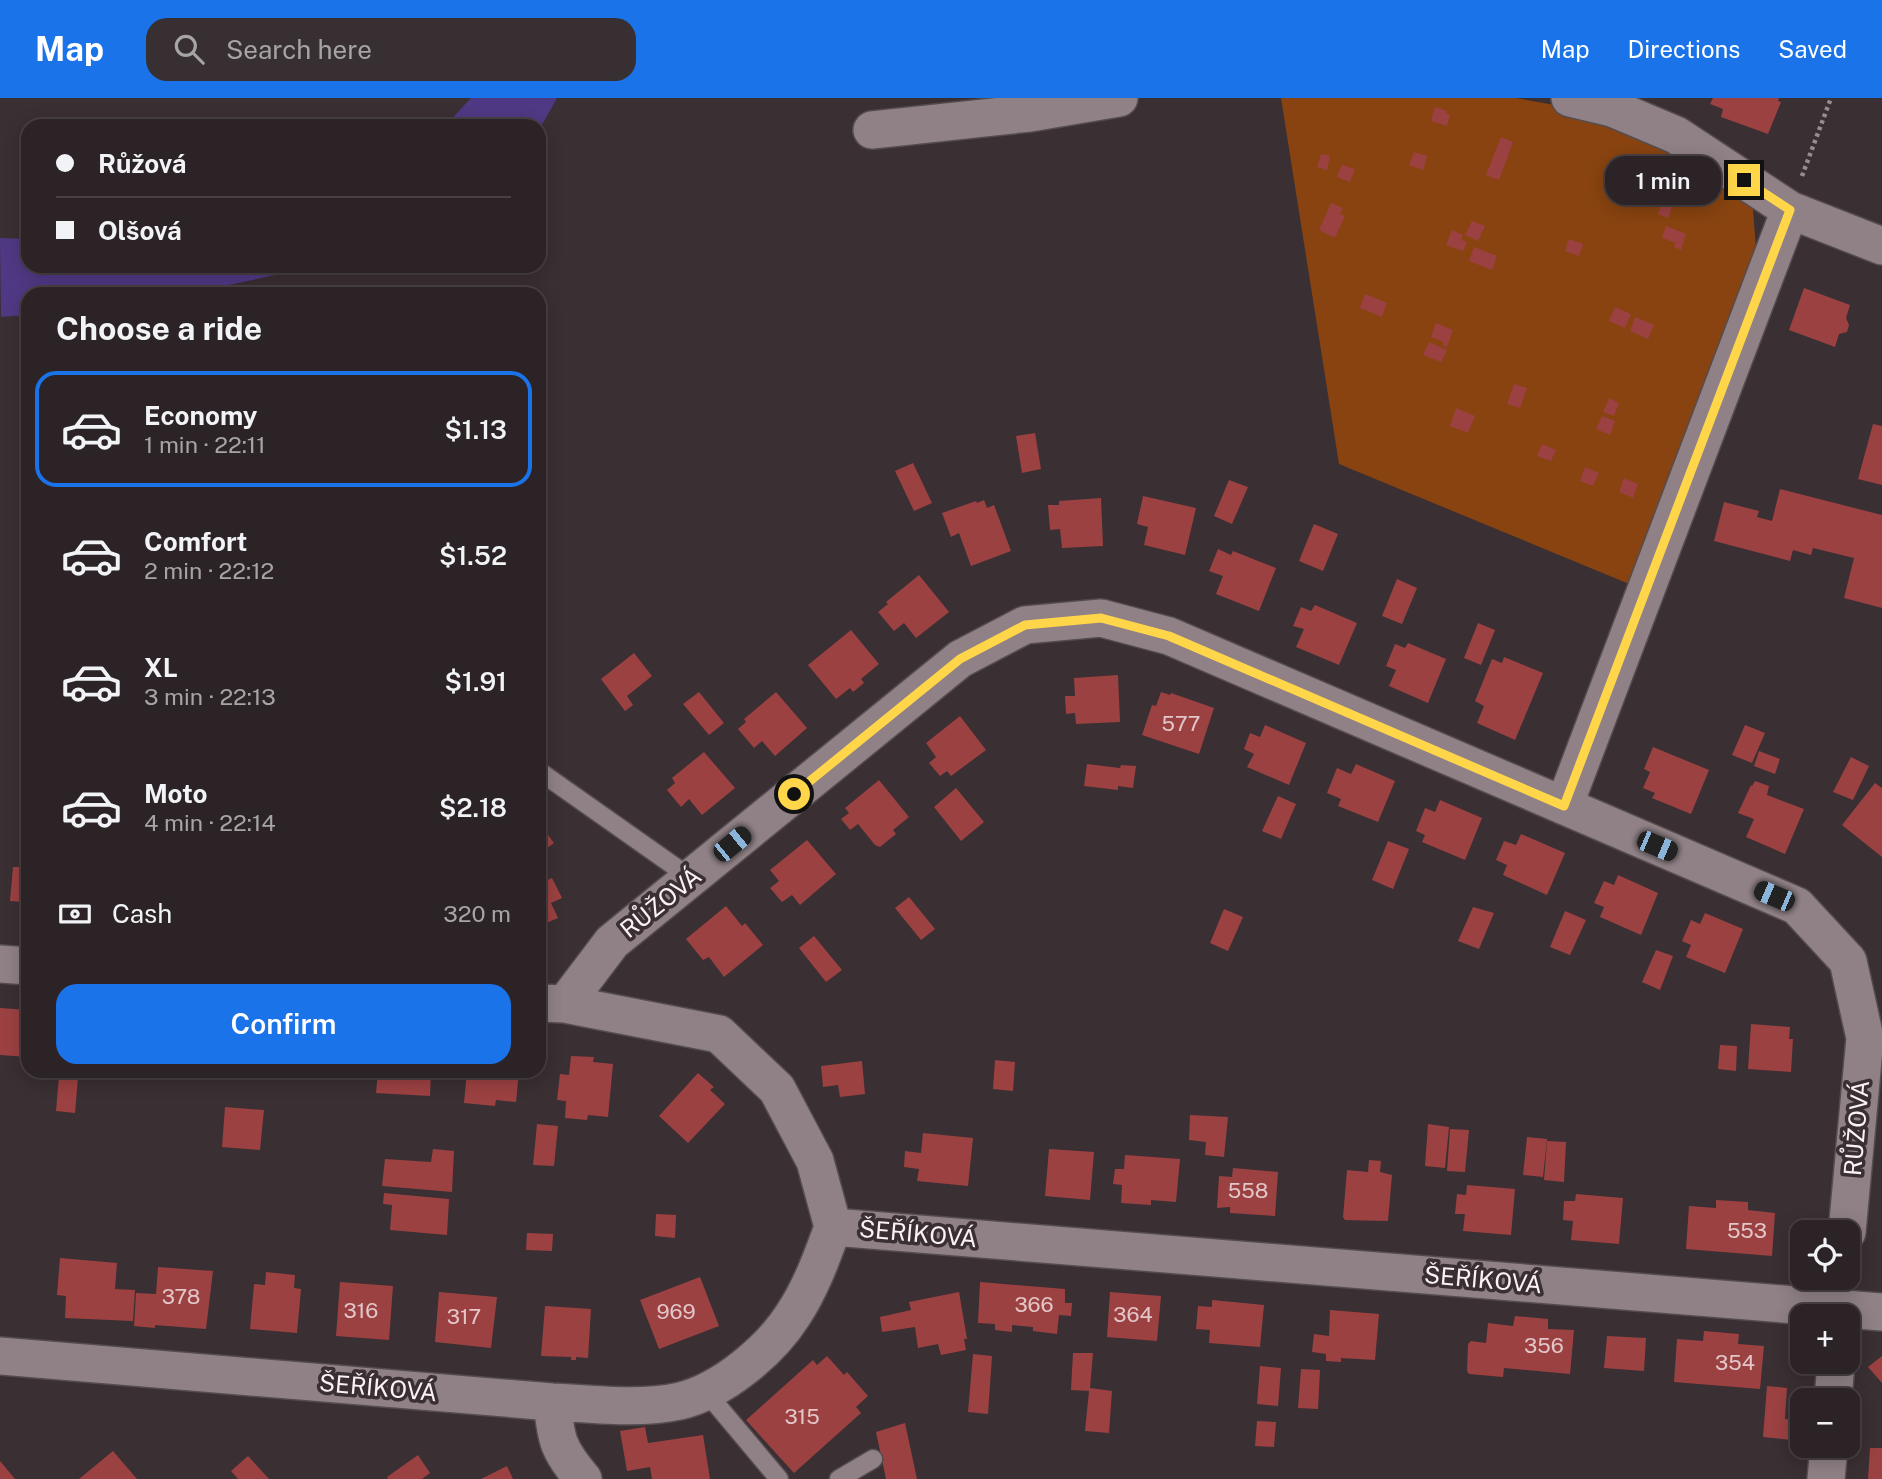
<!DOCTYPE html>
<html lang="en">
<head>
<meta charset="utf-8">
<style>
  :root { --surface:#2c2326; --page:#382f32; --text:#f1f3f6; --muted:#a6a4a7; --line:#484043; --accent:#1a73e8 }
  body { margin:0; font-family:"Public Sans",sans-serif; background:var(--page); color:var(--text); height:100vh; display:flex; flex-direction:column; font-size:26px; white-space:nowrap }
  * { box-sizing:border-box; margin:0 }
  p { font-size:23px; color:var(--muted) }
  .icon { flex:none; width:38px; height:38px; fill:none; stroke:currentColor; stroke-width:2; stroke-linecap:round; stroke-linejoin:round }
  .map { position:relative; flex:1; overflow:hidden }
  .panel { position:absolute; left:21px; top:189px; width:525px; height:791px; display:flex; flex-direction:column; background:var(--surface); border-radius:21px; box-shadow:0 4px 18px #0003,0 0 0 2px var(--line) }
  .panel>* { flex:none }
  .hud { position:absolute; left:21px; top:21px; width:525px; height:154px; border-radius:21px; box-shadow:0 4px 18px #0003,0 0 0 2px var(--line); display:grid; align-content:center; height:154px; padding:0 35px; background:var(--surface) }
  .buttons { position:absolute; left:1790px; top:1122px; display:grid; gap:14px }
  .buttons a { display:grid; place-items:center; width:70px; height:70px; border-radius:14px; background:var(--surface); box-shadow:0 4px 18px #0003,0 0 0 2px var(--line); font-size:35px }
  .end { position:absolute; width:32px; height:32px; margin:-16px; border:9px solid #ffd54a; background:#111; box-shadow:0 0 0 4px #111 }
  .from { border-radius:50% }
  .bubble { position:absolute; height:49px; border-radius:21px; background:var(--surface); box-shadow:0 4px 18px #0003,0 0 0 2px var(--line); font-size:23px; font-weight:600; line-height:49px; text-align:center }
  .car { position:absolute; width:21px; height:42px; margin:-21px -10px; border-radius:9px; box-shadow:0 0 5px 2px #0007; background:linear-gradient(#222 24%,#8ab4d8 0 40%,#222 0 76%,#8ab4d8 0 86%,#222 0) }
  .hud b { display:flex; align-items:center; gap:24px; height:66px; font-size:26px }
  .hud b+b { border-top:2px solid var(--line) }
  .hud i { width:18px; height:18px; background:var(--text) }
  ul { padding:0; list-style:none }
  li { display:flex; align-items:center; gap:21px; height:116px; margin:0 14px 10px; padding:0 21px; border:4px solid transparent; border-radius:21px }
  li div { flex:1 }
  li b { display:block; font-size:26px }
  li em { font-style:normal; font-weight:600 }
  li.on { border-color:var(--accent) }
  li>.icon { width:63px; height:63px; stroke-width:1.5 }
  h2 { padding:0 35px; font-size:32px; line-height:84px }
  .pay { display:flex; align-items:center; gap:18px; height:77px; padding:0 35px; font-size:26px }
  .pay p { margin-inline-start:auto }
  .cta { display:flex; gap:14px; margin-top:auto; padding:14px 35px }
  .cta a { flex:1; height:80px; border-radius:21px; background:var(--accent); color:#fff; font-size:28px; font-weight:600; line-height:80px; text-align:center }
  header { display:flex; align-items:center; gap:42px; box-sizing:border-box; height:98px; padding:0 35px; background:var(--accent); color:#fff }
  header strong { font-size:33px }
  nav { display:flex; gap:38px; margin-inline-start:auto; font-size:24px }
  .search { width:490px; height:63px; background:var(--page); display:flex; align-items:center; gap:18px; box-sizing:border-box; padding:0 24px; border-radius:21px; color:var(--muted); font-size:26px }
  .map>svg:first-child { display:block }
  .green { fill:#884310 }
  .water { fill:#503984 }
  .building { fill:#9c4142 }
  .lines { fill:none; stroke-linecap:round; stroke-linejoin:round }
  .service-casing { stroke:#554c4f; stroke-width:21 }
  .minor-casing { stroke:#554c4f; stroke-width:40 }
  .path { stroke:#978d91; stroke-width:4.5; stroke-dasharray:3.5 3.5; stroke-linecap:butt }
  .service { stroke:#8f8186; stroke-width:18 }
  .minor { stroke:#8f8186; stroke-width:37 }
  .route { stroke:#ffd54a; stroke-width:9 }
  .labels { text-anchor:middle; stroke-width:7; stroke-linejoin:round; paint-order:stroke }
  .number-label { font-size:21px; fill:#e2c6c8 }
  .street-label { font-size:24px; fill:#faf2f5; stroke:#3a2f33 }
</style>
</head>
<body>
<header>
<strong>Map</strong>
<div class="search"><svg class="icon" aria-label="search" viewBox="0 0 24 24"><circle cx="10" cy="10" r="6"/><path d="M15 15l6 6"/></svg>Search here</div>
<nav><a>Map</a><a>Directions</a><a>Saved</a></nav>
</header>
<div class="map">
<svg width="1882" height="1381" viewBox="0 0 1882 1381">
  <rect width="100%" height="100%" fill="#3a2f33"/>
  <path class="green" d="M1281,0H1516L1610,17L1752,99L1756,151L1634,488L1339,366Z"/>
  <path class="water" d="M471,0H557L539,32V28H445Z
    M0,140L28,141V168H318L186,196H28V217L1,219Z"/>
  <path class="building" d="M1713,0H1779L1778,3L1781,4L1768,36L1721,19L1723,11L1710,6Z
    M1435,9L1447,13L1446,15L1450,17L1447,28L1431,23Z
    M1501,39L1513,44L1499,82L1486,77Z
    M1414,54L1427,58L1423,72L1409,67Z
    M1321,56L1330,58L1327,72L1317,69Z
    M1342,67L1355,71L1350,84L1337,79Z
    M1665,99L1674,103L1668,120L1658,116Z
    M1331,105L1343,110L1340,116L1345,118L1335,140L1319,132Z
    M1472,123L1485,128L1478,143L1465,137Z
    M1666,128L1686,136L1681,152L1674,149L1676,145L1662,140Z
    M1452,132L1463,137L1461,142L1467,144L1463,153L1446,147Z
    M1569,141L1583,146L1579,158L1565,153Z
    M1474,149L1497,158L1492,172L1469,163Z
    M1804,190L1850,207L1846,220L1849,227L1847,234L1839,236L1835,249L1789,232Z
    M1365,196L1387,205L1382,219L1360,210Z
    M1615,209L1631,216L1625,230L1609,223Z
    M1635,219L1654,227L1648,241L1630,233Z
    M1436,225L1453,232L1447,249L1442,247L1444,244L1431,239Z
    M1429,244L1447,252L1441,264L1423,257Z
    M1514,286L1527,290L1520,310L1507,306Z
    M1609,300L1619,305L1614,318L1603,314Z
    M1456,310L1475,318L1468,335L1450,328Z
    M1602,318L1615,323L1610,337L1596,331Z
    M1873,326L1882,328V387L1858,381Z
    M1035,335L1041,371L1022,375L1016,338Z
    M1542,346L1556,352L1551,363L1537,358Z
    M913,365L932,405L914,413L895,373Z
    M1585,369L1599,375L1593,388L1580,383Z
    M1624,380L1638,386L1633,400L1619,394Z
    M1229,382L1248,389L1232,426L1214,418Z
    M1780,391L1882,417V510L1844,500L1854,460L1813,450L1811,457L1793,452L1790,463L1714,443L1724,404L1759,413L1757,419L1772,423Z
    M1143,398L1196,410L1185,457L1144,447L1148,429L1137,426Z
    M1101,400L1103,448L1062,450L1060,431L1050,432L1048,407H1059V403Z
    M984,402L987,410L994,407L1011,453L971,468L959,435L951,439L942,415L976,403L977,405Z
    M1314,426L1338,436L1323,473L1299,463Z
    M1218,451L1231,457L1233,453L1276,470L1259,513L1216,496L1223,478L1209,473Z
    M919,477L949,514L916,540L904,525L894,533L878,514L888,506L886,504Z
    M1397,481L1417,490L1402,526L1382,518Z
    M1315,507L1357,525L1339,567L1296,549L1304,531L1293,528L1301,509L1311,513Z
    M1478,525L1495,532L1481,567L1464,560Z
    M851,532L879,566L861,581L864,585L853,594L850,590L836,601L808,567Z
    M1408,545L1446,561L1428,605L1389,588L1396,572L1386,568L1395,546L1405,550Z
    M634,555L652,578L627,598L633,607L625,613L601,581Z
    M1504,559L1543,575L1515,642L1477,625L1484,608L1475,603L1492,561L1502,565Z
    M1118,577L1120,624L1076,626L1075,615L1066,616L1065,598H1075L1074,580Z
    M699,594L724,625L709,637L683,606Z
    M776,594L807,630L775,658L762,643L754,650L738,631L746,624L744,621Z
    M1161,594L1170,597L1171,595L1214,610L1199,656L1142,637L1152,607L1156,608Z
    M960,618L986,652L951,678L947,673L940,678L929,665L936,659L926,645Z
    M1265,627L1306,645L1289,687L1247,669L1254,656L1244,651L1250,635L1260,639Z
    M1745,627L1765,635L1752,665L1732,657Z
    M1653,649L1709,672L1691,716L1652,700L1655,695L1643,690L1650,674L1644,671Z
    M1759,653L1780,661L1775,676L1754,668Z
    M704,654L735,690L702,717L689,701L681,709L667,692L675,685L672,680Z
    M1851,659L1869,668L1853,702L1833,694Z
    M1087,666L1120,670L1121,667L1136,668L1133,690L1118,688V692L1084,688Z
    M1356,666L1395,683L1378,724L1338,708L1341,701L1327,695L1337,670L1351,676Z
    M879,682L909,719L893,732L896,736L880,749L875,747L858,726L850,732L841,721L849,715L845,710Z
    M1755,683L1769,688L1767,697L1804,711L1785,756L1746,739L1754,721L1738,715L1751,687L1752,688Z
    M1875,685L1882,690V759L1842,727Z
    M956,690L984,724L961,743L934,709Z
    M1278,698L1296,706L1281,741L1262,733Z
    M1440,702L1482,720L1465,762L1422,744L1425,737L1416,733L1425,710L1435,714Z
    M539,725L554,745L539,756Z
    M1521,736L1565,755L1547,797L1503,777L1507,767L1496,762L1504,743L1516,747Z
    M807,742L836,776L800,807L792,797L782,804L770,790L779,783L770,772Z
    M1388,743L1409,751L1393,791L1372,782Z
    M21,752L28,753V798H24L23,804L10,803L13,769H20Z
    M1618,777L1658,795L1641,837L1600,819L1604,809L1594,805L1604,783L1614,787Z
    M539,780L541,785L552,780L562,800L551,805L558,820L539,828Z
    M909,799L935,831L921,842L895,810Z
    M726,808L742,828L745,825L763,847L724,879L709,859L703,862L686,841Z
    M1473,809L1494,815L1479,851L1458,843Z
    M1224,811L1243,819L1228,853L1210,845Z
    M1565,813L1586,822L1570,857L1550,849Z
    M1705,815L1743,831L1725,875L1686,859L1691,847L1682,843L1691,822L1700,826Z
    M814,838L842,872L826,884L799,850Z
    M1656,852L1673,858L1660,892L1642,884Z
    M0,910L28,912V959L0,957Z
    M1751,926L1790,929L1789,941H1793L1791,974L1748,971Z
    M1720,947L1737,948L1736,973L1718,971Z
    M571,958L594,959L593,964L613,966L608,1019L588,1017L587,1022L565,1020L566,1003L557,1002L560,976L569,977Z
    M995,962L1015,964L1013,993L993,991Z
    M862,963L865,996L840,999L838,987L823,989L821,968Z
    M174,973H222L221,981L173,977Z
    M266,973H327V980L266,975Z
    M378,973H431L430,998L376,995Z
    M467,973H519L516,1004L496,1002L495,1008L464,1005Z
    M698,975L714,989L710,992L725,1006L688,1045L659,1018Z
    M59,978L78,979L75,1015L56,1013Z
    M225,1009L264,1012L260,1052L222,1049Z
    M1190,1017L1228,1019L1224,1059L1205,1057L1206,1044L1189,1042Z
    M537,1026L558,1028L554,1068L533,1067Z
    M1428,1026L1449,1029L1445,1070L1425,1068Z
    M1450,1031L1469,1032L1465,1074L1447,1073Z
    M923,1035L973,1040L968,1088L917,1083L919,1071L904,1069L905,1053L921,1055Z
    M1527,1039L1547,1041L1543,1079L1523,1077Z
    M1547,1043L1566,1044L1564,1084L1544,1082Z
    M433,1051L454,1053L452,1094L382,1088L385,1061L431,1064Z
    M1049,1051L1094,1054L1090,1102L1045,1098Z
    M1125,1057L1180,1061L1176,1104L1151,1102V1107L1121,1105L1122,1087L1113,1086L1115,1071H1124Z
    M1369,1062L1381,1063L1380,1074L1392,1077L1388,1123L1345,1122L1343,1119L1347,1072L1368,1074Z
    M1233,1070L1278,1074L1275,1118L1230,1115V1109L1217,1110L1219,1078L1232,1079Z
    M1467,1087L1515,1091L1511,1137L1463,1133L1465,1116H1455L1457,1096L1466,1097Z
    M384,1095L449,1101L447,1137L390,1132L392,1107L383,1106Z
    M1576,1096L1623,1100L1619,1146L1571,1142L1573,1123L1563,1122L1564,1103H1575Z
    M1716,1102L1748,1104V1112L1775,1115L1772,1158L1686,1151L1689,1108L1716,1110Z
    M656,1116L676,1117L675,1140L655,1138Z
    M527,1135L553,1136L552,1153L526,1152Z
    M60,1160L117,1165L115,1191L135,1192L133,1223L65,1220L66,1198L57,1197Z
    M158,1169L213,1173L206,1231L155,1227V1230L134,1228L136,1195L156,1196Z
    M266,1174L295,1177L294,1190L301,1191L297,1235L250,1231L254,1186L265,1187Z
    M700,1179L719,1228L659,1251L640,1202Z
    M340,1184L393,1188L389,1242L336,1238Z
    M980,1184L1065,1191V1205H1072L1071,1218L1059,1217L1057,1236L1033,1233V1229L1012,1227V1234L995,1232V1226L978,1225Z
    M439,1194L497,1199L491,1250L435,1244Z
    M959,1194L967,1241H964L966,1252L941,1257L938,1246L918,1250L915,1229L882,1234L880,1219L911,1212L909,1204Z
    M1110,1194L1161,1198L1157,1243L1107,1239Z
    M1212,1202L1264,1207L1260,1249L1209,1245L1210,1232L1196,1231L1198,1208L1212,1209Z
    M545,1208L591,1211L588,1260L576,1259V1262H571V1259L541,1258Z
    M1330,1212L1379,1216L1375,1262L1341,1260V1264L1326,1263V1256L1312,1254L1314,1236L1329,1238Z
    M1515,1218L1548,1221V1231L1574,1232L1570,1276L1504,1270L1503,1279L1469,1276L1467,1273L1468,1246L1471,1243L1486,1245L1488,1225L1513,1228Z
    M1704,1233L1739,1236L1738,1246L1764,1248L1760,1291L1674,1284L1677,1241L1703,1243Z
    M1607,1238L1646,1240L1644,1273L1604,1270Z
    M1073,1255H1093L1090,1290L1112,1293L1109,1335L1085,1333L1089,1293L1071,1292Z
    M973,1256L992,1258L988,1316L968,1314Z
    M827,1258L844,1277L847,1274L868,1298L856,1309L861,1315L794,1375L746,1322L813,1262L817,1267Z
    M1882,1258V1285L1868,1269Z
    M1260,1268L1281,1270L1278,1308L1257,1306Z
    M1301,1271L1320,1272L1318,1311L1298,1310Z
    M1767,1288L1787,1290L1785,1321L1792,1322L1791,1342L1763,1339Z
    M1257,1323L1276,1324L1274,1349L1255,1348Z
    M905,1325L917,1381H886L876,1334Z
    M645,1329L648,1345L703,1337L710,1381H652L650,1369L627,1373L620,1333Z
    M1870,1350H1882V1381H1868Z
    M113,1353L137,1381H79Z
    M418,1357L430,1375L422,1381H388L387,1379Z
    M248,1358L269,1381H238L231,1373Z
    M0,1363L15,1381H0Z
    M507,1368L513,1381H481Z"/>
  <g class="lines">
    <defs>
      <path id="service" d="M539,673L691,780
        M706,1294L779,1381
        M839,1381L873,1361"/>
      <path id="minor" d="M1570,0L1612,10L1676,37L1790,112L1882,148
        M872,32L1030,15L1119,0
        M1564,708L1790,112
        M0,866L28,868
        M539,905L565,906L612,844L960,561L1025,527L1101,520L1169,538L1797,808L1848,863L1865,940L1847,1134
        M565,906L719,936L777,991L815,1063L833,1129
        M0,1258L552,1304C594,1306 639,1312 680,1303C722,1293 770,1253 793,1217C811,1190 822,1159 833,1129L1882,1214
        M1833,1302L1836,1264
        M552,1304C556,1342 558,1352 583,1381
        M1826,1381L1829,1348"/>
    </defs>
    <use href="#service" class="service-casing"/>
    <use href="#minor" class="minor-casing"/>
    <path class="path" d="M1802,78L1831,0"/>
    <use href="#service" class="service"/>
    <use href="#minor" class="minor"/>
  </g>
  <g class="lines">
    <path class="route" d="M794,696L960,561L1025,527L1101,520L1169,538L1564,708L1790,112L1744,82"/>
  </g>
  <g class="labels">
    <g class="number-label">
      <text x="1181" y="633">577</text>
      <text x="1248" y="1100">558</text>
      <text x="1747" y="1140">553</text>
      <text x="181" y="1206">378</text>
      <text x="1034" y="1214">366</text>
      <text x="361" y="1220">316</text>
      <text x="676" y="1221">969</text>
      <text x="1133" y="1224">364</text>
      <text x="464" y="1226">317</text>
      <text x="1544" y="1255">356</text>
      <text x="1735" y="1272">354</text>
      <text x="802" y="1326">315</text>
    </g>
    <g class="street-label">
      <text transform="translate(661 805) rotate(-39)" y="8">RŮŽOVÁ</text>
      <text transform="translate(1857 1030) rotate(-85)" y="8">RŮŽOVÁ</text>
      <text transform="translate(918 1136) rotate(5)" y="8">ŠEŘÍKOVÁ</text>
      <text transform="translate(1483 1182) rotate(5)" y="8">ŠEŘÍKOVÁ</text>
      <text transform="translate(378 1290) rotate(5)" y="8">ŠEŘÍKOVÁ</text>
    </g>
  </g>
</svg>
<div class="buttons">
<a><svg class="icon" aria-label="locate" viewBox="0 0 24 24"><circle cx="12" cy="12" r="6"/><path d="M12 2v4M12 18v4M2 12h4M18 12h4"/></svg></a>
<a>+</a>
<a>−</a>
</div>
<i class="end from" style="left:794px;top:696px"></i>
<i class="end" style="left:1744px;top:82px"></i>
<div class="bubble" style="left:1605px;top:58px;width:116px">1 min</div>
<i class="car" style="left:732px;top:746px;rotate:51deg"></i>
<i class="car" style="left:1657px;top:748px;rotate:113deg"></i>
<i class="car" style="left:1774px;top:798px;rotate:293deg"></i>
<div class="hud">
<b><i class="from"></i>Růžová</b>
<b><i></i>Olšová</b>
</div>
<section class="panel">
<h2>Choose a ride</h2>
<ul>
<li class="on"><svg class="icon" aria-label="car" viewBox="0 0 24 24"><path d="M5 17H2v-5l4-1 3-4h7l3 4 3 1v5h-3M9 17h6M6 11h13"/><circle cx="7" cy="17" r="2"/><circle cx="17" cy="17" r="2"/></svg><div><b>Economy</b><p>1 min · 22:11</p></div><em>$1.13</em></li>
<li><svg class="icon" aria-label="car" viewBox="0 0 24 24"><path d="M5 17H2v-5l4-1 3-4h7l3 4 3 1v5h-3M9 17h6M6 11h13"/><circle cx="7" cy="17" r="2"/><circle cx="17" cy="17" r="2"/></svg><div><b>Comfort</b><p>2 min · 22:12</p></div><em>$1.52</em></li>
<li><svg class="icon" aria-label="car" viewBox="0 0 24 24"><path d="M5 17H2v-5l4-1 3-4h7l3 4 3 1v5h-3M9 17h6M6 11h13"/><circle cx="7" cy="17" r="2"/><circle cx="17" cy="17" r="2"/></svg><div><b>XL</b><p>3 min · 22:13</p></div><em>$1.91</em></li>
<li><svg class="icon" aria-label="car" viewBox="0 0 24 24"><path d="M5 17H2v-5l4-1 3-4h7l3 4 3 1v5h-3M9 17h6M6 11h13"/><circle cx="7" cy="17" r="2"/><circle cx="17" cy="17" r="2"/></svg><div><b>Moto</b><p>4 min · 22:14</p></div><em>$2.18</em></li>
</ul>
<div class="pay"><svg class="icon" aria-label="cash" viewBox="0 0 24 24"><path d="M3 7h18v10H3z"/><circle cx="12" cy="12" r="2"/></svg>Cash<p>320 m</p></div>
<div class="cta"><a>Confirm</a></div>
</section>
</div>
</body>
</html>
